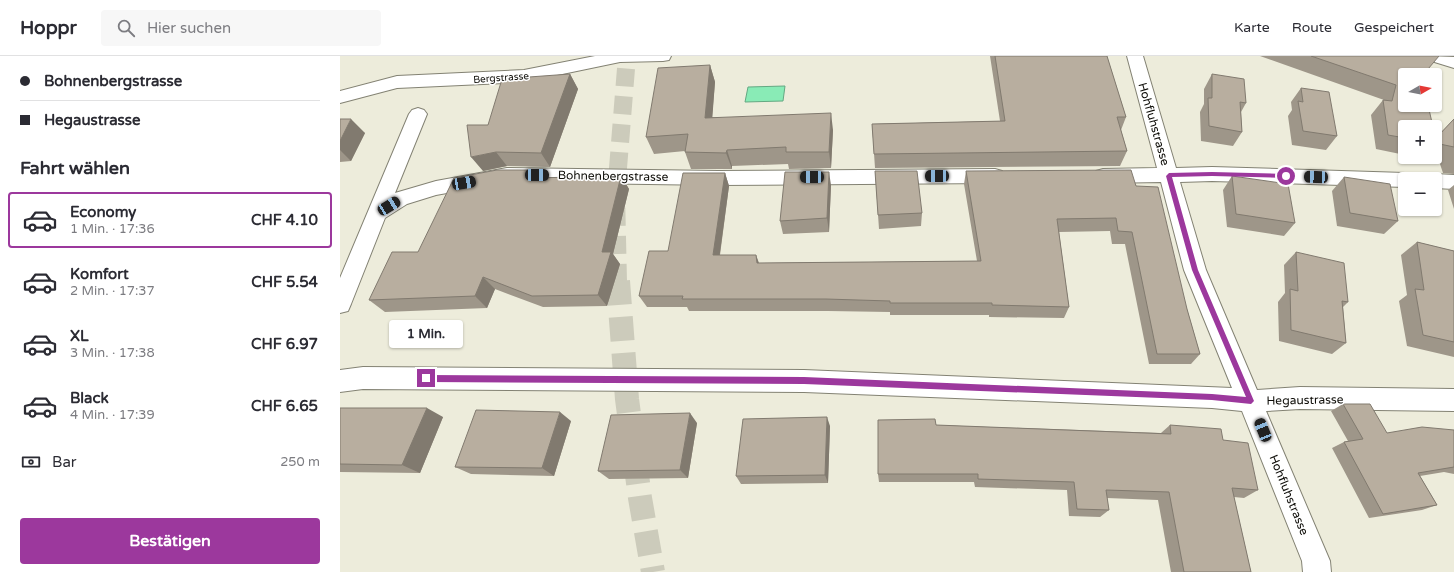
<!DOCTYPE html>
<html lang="de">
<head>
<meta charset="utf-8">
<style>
  :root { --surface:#fff; --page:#f7f7f7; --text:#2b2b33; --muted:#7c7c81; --line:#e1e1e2; --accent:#9c389d }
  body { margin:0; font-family:"Varela Round",sans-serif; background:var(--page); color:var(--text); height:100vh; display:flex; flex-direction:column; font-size:15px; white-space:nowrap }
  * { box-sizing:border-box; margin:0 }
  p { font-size:13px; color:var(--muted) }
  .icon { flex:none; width:22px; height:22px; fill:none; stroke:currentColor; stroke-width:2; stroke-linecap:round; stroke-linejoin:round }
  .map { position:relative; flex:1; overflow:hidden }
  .side { display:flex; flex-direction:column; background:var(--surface); width:340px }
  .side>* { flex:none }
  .banner { display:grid; align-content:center; height:88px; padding:0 20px; background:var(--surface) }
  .needle { width:26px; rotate:81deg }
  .buttons { position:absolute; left:1058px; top:12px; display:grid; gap:8px }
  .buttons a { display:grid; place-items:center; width:44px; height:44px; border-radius:4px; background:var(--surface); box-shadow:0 1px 3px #0004; font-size:20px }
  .end { position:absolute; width:18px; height:18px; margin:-9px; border:5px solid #9c389d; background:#fff; box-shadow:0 0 0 2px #fff }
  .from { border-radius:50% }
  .bubble { position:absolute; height:28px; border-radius:4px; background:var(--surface); box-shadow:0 1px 3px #0004; font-size:13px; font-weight:800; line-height:28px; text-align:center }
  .car { position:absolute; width:12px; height:24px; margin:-12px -6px; border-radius:5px; box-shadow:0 0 3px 1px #0007; background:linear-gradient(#222 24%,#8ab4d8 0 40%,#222 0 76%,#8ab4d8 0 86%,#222 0) }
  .banner b { display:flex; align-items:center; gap:14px; height:38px; font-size:15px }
  .banner b+b { border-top:1px solid var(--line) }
  .banner i { width:10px; height:10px; background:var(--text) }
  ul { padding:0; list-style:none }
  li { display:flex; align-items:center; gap:12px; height:56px; margin:0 8px 6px; padding:0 12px; border:2px solid transparent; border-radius:4px }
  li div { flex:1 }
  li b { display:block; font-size:15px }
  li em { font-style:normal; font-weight:800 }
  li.active { border-color:var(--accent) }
  li>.icon { width:36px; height:36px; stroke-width:1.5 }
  h2 { padding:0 20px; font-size:18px; line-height:48px }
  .pay { display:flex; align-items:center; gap:10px; height:44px; padding:0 20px; font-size:15px }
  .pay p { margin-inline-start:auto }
  .primary-button { display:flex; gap:8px; margin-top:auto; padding:8px 20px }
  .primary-button a { flex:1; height:46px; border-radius:4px; background:var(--accent); color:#fff; font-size:16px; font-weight:800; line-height:46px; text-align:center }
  header { display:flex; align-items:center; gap:24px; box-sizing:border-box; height:56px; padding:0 20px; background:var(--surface); border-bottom:1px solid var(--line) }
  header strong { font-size:19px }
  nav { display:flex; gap:22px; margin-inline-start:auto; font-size:14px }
  .search { width:280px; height:36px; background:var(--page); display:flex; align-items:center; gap:10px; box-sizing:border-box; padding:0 14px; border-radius:4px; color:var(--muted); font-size:15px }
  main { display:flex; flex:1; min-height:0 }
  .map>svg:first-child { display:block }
  .water { fill:#89ebb6; stroke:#64a882 }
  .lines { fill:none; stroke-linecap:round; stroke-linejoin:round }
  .highway-tunnel-far1 { stroke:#cccbbb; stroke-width:18; stroke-dasharray:18 10; stroke-linecap:butt }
  .highway-tunnel { stroke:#cccbbb; stroke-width:24; stroke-dasharray:24 12; stroke-linecap:butt }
  .street-casing { stroke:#838273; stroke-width:2 }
  .street { fill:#fff; fill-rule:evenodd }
  .wall { fill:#9e9689 }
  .shaded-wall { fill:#817a6f }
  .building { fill:#b8ae9f; stroke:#817a6f }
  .route { fill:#9c389d }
  .labels { text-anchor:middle; stroke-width:3; stroke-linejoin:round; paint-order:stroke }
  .far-street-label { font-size:10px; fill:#0e0d08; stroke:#fff }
  .street-label { font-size:12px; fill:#0e0d08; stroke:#fff }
</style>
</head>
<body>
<header>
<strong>Hoppr</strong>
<div class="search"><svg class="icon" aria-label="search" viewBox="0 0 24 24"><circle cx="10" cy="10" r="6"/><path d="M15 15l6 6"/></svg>Hier suchen</div>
<nav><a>Karte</a><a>Route</a><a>Gespeichert</a></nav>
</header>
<main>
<section class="side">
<div class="banner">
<b><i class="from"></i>Bohnenbergstrasse</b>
<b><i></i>Hegaustrasse</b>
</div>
<h2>Fahrt wählen</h2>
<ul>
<li class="active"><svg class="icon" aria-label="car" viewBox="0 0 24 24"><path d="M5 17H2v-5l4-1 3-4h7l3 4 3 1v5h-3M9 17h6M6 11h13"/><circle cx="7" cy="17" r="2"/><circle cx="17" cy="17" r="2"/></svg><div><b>Economy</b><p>1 Min. · 17:36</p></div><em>CHF 4.10</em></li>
<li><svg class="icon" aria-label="car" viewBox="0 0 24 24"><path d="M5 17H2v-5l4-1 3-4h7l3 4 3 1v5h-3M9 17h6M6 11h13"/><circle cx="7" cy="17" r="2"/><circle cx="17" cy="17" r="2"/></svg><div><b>Komfort</b><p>2 Min. · 17:37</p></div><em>CHF 5.54</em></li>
<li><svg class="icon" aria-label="car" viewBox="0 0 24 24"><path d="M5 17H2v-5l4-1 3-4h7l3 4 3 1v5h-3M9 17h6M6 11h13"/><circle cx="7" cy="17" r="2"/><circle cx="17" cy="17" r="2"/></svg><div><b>XL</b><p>3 Min. · 17:38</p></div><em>CHF 6.97</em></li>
<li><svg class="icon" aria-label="car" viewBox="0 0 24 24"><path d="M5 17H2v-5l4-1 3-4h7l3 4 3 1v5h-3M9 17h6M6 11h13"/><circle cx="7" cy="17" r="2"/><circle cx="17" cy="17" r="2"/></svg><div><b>Black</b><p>4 Min. · 17:39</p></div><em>CHF 6.65</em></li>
</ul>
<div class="pay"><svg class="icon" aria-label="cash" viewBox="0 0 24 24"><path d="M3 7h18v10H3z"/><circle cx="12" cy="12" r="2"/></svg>Bar<p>250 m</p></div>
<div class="primary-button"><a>Bestätigen</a></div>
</section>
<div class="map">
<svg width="1114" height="516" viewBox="0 0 1114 516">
  <rect width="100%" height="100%" fill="#edecdb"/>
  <path class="water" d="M445,30L443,45L405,46L408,31Z"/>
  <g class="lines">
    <path class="highway-tunnel-far1" d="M278,226L276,137L287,0"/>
    <path class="highway-tunnel" d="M278,225L287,343L300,442L313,516"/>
    <defs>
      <path id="street" d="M255,0H331L329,4L323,5L280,6L184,26L57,32L0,47V35L57,20L184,14Z
        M787,0H803L836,112L872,111L1065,117L1072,119L1074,123H1065V131L872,125L840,126L866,214L917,334L960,331L1114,333V355L960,353L926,355L990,505L991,516H963L962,505L902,355L872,352L464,336L23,333L0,336V314L23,311L464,314L892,332L844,214L821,126L763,127L756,125L753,120L756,115L763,113L817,112Z
        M1086,0L1114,1V12L1088,4Z
        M78,52L84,54L87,58L55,137L96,125L167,112L378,115L655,113L662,115L665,120L662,125L655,127L378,129L167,126L96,139L67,148L45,162L11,248L8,255L0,257V222L69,58L72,54Z
        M1095,118L1114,119V133L1095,132V123H1087L1088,120Z"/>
    </defs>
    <use href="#street" class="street-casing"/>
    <use href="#street" class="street"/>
  </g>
  <path class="wall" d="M650,0H767L786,61L781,74L787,95L780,110L535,112L532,68L660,65Z
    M920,0H1099L1065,19V99L1036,93L1031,59L1043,44H1044Z
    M370,9L375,26L372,61L493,74L491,112L449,113L448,108L392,110V113H351L345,96V95L314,98L306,81Z
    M230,18L238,33L210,111L167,110L143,115L148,69Z
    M872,18L906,47L901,56L902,76L893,90L861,85L860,56L864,48V33Z
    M961,32L997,80L986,94L952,89L948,60L952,54L951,46Z
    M0,63L25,77L11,105L0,106Z
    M1114,63V118L1103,117L1099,105L1078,101H1095V79L1096,82Z
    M535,115L582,157L581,170L539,173Z
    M626,115L796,130L847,253L860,298L851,308H809L785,188H772L770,175L719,176L729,251L724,262L649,261V259H550V256L488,255H349L347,251H307L299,240L385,117L389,130L380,199H416L419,207L637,205L624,128Z
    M281,120L289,133L273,198L280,208L267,250L203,251L155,233L147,252L45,256L29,244L200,122Z
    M892,120L955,167L944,180L887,171L883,134Z
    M1004,121L1058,165L1044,178L997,170L992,135Z
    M491,129L489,176L443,178L440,165Z
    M1114,129V153L1108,134Z
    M1077,186L1114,195V301L1067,290L1059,245L1067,239L1061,199Z
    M956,196L1008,246L1003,251L1006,287L992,298L939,285L938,246L945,237L944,209Z
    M1003,348L1047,377L1114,374V418L1104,416L1080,420L1097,449L1082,454L1029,462L992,392L1004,386L1008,385L991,355Z
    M0,352L103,361L80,417L0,416Z
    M231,365L214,420L131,418L115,411Z
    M357,367L348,422L269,423L258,415Z
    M596,369L821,377L830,369L883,384L918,434L904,442L894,441L911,516H831L818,444L767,442L769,454L760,461L729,460L727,434L635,431L634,426H539L538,418Z
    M490,370L488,427L401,428L396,420Z"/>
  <path class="shaded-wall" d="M370,9L375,26L371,79L365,62Z
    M230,18L238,33L210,111L201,97Z
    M491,57L493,74L491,112L489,96Z
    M11,63L25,77L11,105L0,94V85Z
    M387,94L392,110V113L386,97Z
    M156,96L167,110L143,115L131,101Z
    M195,114L204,128L192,122Z
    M489,116L491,129L489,176L487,162Z
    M385,117L389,130L378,211L373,199Z
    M281,120L289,133L273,198L280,208L267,250L258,239L262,196Z
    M416,199L420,211L417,207Z
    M143,221L155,233L147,252L135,240Z
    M87,352L103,361L80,417L62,409Z
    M220,356L231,365L214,420L202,412Z
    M350,357L357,367L348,422L340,414Z
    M487,361L490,370L488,427L485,419Z"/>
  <path class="building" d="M655,0H767L786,61H777L787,95L534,98L532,68L665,65Z
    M971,0H1099L1083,19H1065V49H1088L1093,71H1065V82L1048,79L1043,44L1052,45L1056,29Z
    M370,9L365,62L491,57L489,96H446V91L387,94L386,97L345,96L348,78L306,81L318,12Z
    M230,18L201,97L156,96L131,101L127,69H148L162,23Z
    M872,18L904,23L906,47L900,46L902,76L869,70L868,42H872Z
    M961,32L989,36L997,80L963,75L958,45L963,46Z
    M0,63H11L0,85Z
    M1114,63V91L1095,87V79L1096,82Z
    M157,114H195L192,122L281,120L262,196H271L258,239L192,240L143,221L135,240L29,244L52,196H78L114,122Z
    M791,114L796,130L818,131L847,253L860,298H817L792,176L778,175L776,162L717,163L729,251L652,249V247H550V245L486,243H342L343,240H299L309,195H328L343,117H385L373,199H416L417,207L641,205L626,115Z
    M535,115H577L582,157L538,159Z
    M445,116H489L487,162L440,165Z
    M892,120L948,128L955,167L896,158Z
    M1004,121L1050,128L1058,165L1010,157Z
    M1077,186L1114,195V286L1083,279L1075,233L1084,234Z
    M956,196L1004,207L1008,246L1002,245L1006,287L951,274L950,233L958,235Z
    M1003,348H1030L1047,377L1082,371L1114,374V411L1078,417L1097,449L1043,458L1004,386L1023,383Z
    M0,352H87L62,409L0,408Z
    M136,354L220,356L202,412L115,411Z
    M350,357L340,414L258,415L271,359Z
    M487,361L485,419L396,420L403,363Z
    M595,363L596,369L831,378L830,369L881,373L883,384L908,387L918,434L892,432L911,516H844L829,436L766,434L769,454L737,453L734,426L638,423V418H538V364Z"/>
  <path class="route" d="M872,116L946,118L949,120L946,122L872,120L832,121L858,214L914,345L911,348L872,344L464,328L86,326L82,322L86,319L464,321L872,338L906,341L852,214L826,120L829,117Z"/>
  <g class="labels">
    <g class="far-street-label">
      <text transform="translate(161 21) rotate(-4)" y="4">Bergstrasse</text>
    </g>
    <g class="street-label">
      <text transform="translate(814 68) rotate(74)" y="4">Hohfluhstrasse</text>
      <text transform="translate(273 120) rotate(1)" y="4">Bohnenbergstrasse</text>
      <text transform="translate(965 344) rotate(-1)" y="4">Hegaustrasse</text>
      <text transform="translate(949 439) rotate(68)" y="4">Hohfluhstrasse</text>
    </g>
  </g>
</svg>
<div class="buttons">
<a><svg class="needle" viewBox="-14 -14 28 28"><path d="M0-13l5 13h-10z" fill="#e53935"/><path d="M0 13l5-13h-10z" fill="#7c7c81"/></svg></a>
<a>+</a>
<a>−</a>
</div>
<i class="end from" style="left:946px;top:120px"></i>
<i class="end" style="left:86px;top:322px"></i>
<div class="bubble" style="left:49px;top:264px;width:74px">1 Min.</div>
<i class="car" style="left:197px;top:119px;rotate:91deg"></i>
<i class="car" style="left:597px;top:120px;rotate:270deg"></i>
<i class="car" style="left:472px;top:121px;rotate:270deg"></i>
<i class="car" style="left:976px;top:121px;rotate:272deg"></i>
<i class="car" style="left:124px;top:127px;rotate:80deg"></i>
<i class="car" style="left:49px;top:150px;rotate:59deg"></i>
<i class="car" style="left:923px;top:374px;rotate:338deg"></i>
</div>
</main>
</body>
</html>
